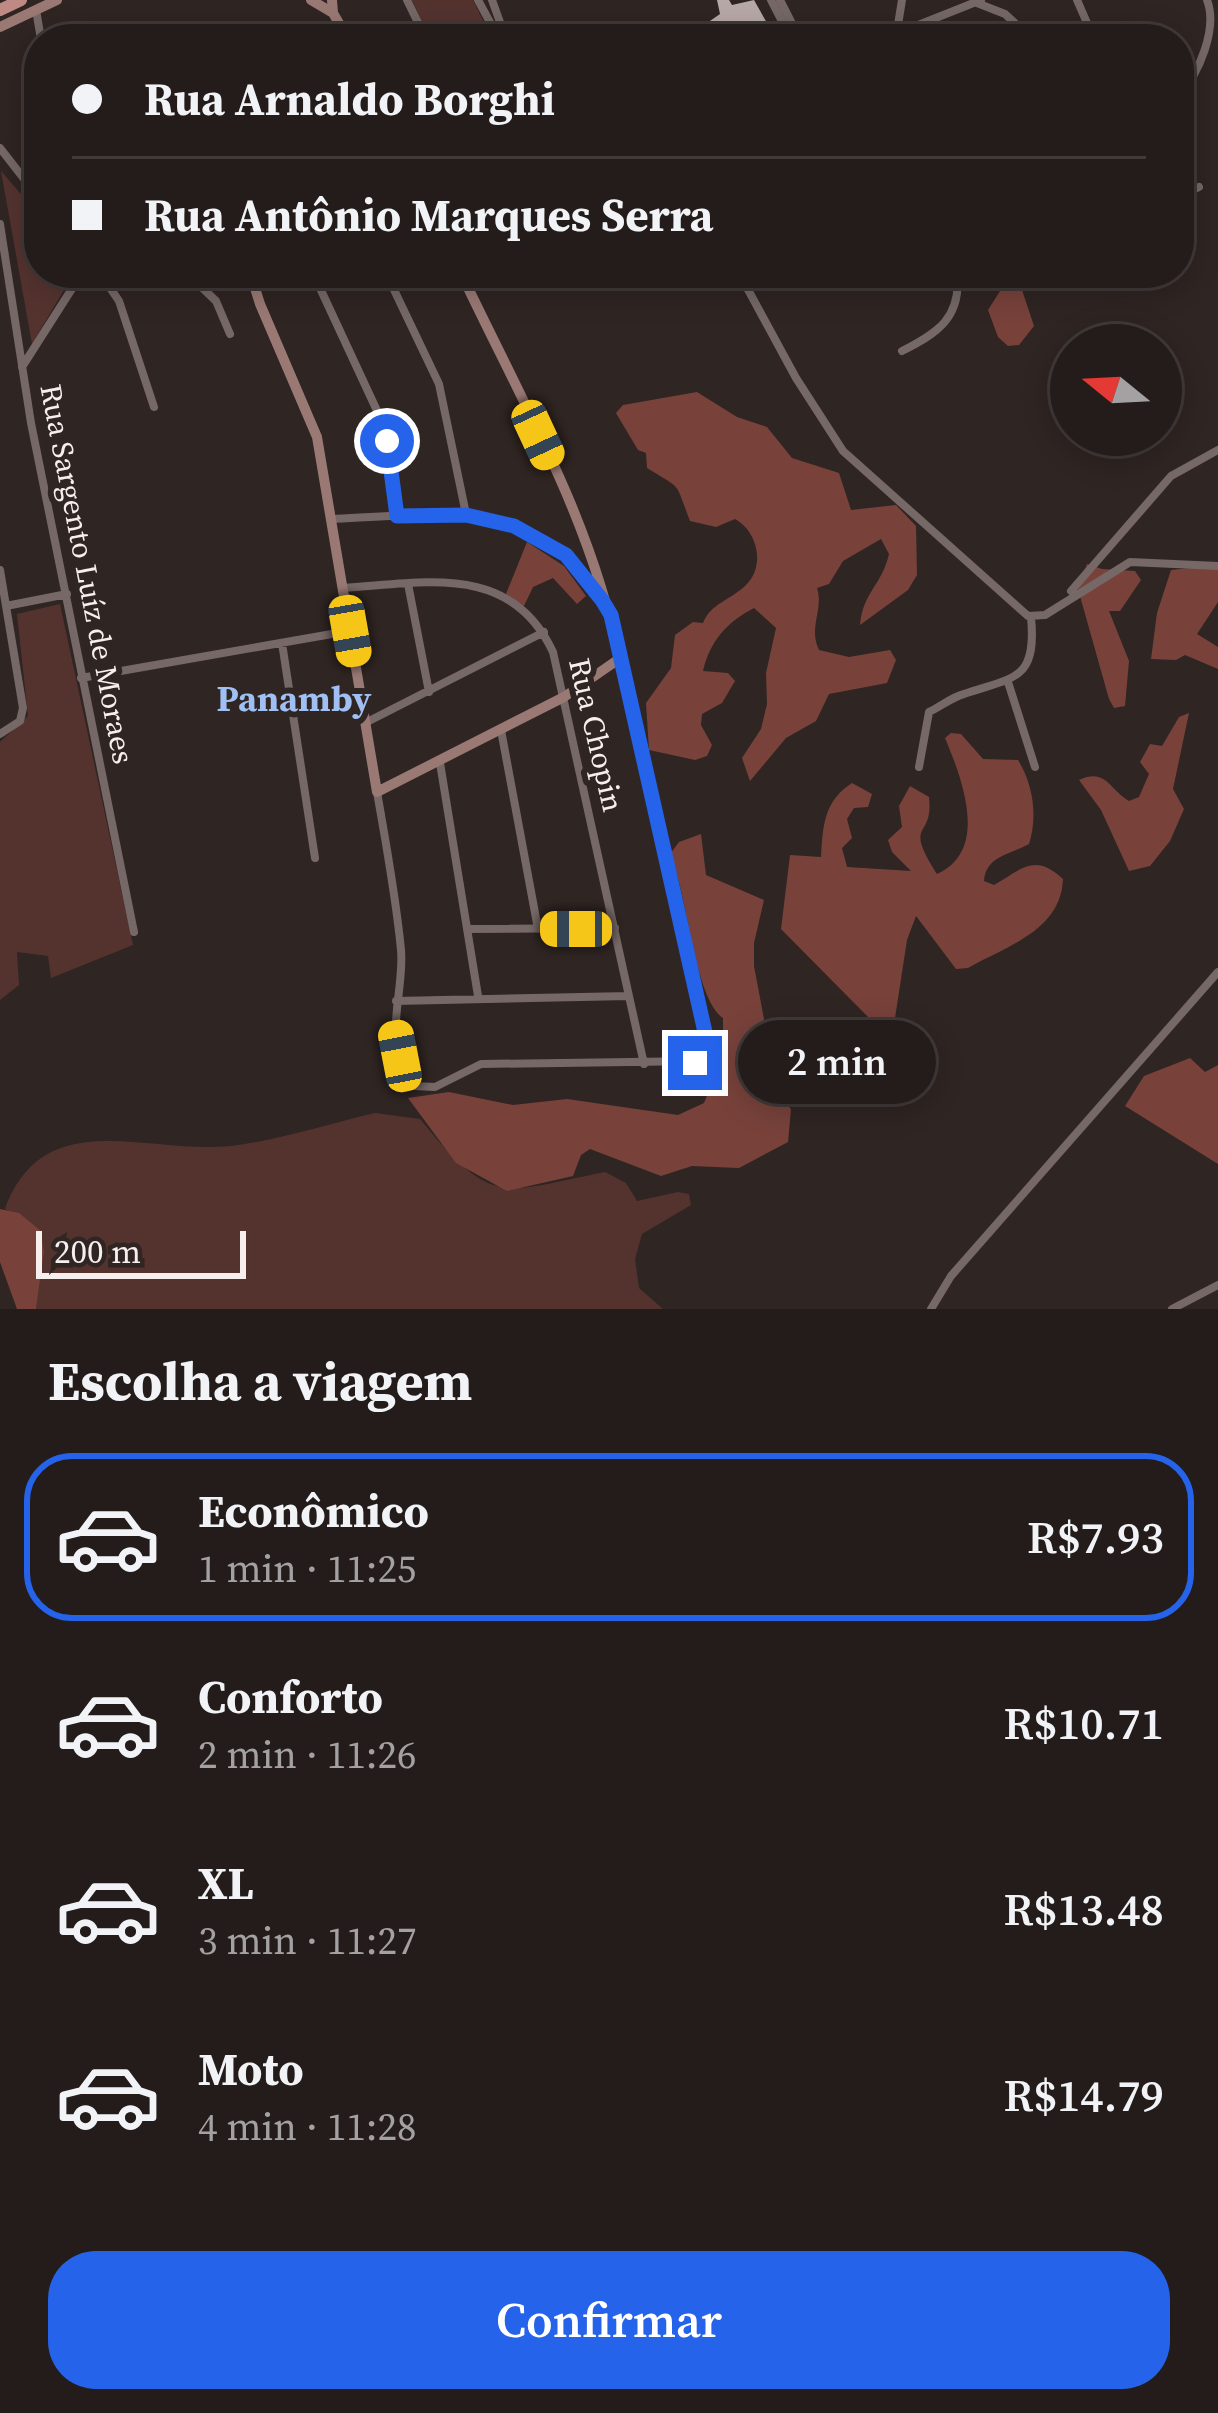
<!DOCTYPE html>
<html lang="pt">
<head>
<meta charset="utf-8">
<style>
  :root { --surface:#231c1a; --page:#2b2523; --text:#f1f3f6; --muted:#a3a1a2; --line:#403a39; --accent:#2563eb }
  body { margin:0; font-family:"Source Serif 4",serif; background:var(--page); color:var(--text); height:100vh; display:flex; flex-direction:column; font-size:45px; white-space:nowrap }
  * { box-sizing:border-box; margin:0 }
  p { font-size:39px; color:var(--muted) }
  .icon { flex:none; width:66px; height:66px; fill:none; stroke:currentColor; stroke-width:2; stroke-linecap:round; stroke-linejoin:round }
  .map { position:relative; height:1309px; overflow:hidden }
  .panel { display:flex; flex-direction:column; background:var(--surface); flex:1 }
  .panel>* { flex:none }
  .hud { position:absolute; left:24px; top:24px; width:1170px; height:264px; border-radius:48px; box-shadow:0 6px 30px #0003,0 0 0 3px var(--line); display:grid; align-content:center; height:264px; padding:0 48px; background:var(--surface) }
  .needle { width:78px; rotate:288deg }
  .buttons { position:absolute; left:1050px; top:324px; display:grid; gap:24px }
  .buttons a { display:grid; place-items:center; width:132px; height:132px; border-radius:50%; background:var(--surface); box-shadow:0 6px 30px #0003,0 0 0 3px var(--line); font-size:60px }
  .scale { position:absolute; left:36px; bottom:30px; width:210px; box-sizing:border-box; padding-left:12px; border:6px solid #f6efee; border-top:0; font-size:33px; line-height:42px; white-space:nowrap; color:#f6efee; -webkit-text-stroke:9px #2f2523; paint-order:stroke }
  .end { position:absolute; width:54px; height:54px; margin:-27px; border:15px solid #2563eb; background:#fff; box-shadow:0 0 0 6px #fff }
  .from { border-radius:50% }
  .bubble { position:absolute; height:84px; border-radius:42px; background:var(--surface); box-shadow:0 6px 30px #0003,0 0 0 3px var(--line); font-size:39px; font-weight:600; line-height:84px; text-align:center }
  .car { position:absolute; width:36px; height:72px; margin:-36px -18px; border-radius:15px; box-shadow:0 0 9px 3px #0007; background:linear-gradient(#f5c518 24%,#345 0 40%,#f5c518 0 76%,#345 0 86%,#f5c518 0) }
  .hud b { display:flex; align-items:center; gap:42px; height:114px; font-size:45px }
  .hud b+b { border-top:3px solid var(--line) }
  .hud i { width:30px; height:30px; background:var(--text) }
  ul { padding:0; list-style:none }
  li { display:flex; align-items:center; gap:36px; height:168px; margin:0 24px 18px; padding:0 24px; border:6px solid transparent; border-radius:48px }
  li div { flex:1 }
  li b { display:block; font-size:45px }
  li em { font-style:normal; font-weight:600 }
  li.active { border-color:var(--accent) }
  li>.icon { width:108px; height:108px; stroke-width:1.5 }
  h2 { padding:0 48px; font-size:54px; line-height:144px }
  .button { display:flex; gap:24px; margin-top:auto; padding:24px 48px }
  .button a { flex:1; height:138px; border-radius:48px; background:var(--accent); color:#fff; font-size:48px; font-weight:600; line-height:138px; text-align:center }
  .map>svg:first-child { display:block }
  .green { fill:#54332f }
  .forest { fill:#78423b }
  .building { fill:#b7a9a7 }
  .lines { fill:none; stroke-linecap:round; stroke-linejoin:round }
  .street { stroke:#756866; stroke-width:8 }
  .secondary { stroke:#9a7974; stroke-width:10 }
  .primary { stroke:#be8a83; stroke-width:12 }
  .route { stroke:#2563eb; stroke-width:15 }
  .labels { text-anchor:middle; stroke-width:12; stroke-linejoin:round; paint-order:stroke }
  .street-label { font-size:30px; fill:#f6efee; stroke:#2f2523 }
  .quarter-label { font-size:36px; font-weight:bold; fill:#a0c0f3; stroke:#2f2523 }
</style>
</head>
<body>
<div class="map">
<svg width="1218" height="1309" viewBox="0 0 1218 1309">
  <rect width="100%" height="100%" fill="#2f2523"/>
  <path class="green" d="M412,0H473L492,39H430Z
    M1,171L39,215V273H74L32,344Z
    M60,604L133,945L51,978L48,956L17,952L19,985L0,1000V742L28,716L17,614Z
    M375,1113L420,1119C493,1208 499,1193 605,1172L626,1183L637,1201L678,1192L689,1194L691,1205L642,1234L635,1259L639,1288L663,1309H36L44,1252L41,1231L5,1209C44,1103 147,1155 231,1146C279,1140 328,1124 375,1113Z"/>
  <path class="forest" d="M1007,280L1019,281L1034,326L1019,345L1008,346L998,337L988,310Z
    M697,392L737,417L767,427L792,458L839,473L851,510L896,505L916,526L917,575L908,590L860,625C863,592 882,585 889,554L881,539L843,561L829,584L817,588C824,609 808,628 819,650L849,657L890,650L896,660L887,683L829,694L816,721L786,738L750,781L742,758L761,729L767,704L766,673L776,628L754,608C727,622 710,641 703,671L728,673L735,681L722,703L702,714L701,725L712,745L707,756L695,760L649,750L646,703L671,668L675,635L693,622L703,623C711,603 731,600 746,585C766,565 757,531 735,519L716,527L690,521C674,480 684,491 647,468L646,453L638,450L616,413L623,405Z
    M527,542L564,566L586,596L577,604L553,578L533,587L524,606L506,594Z
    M1087,564L1102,569L1135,571L1141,580L1120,611H1109L1129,661L1125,706L1114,708L1109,699L1078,589Z
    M1218,565V602L1197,634L1218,647V669L1185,655L1176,660L1151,659L1157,613L1171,570Z
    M1189,713L1173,789L1184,809L1170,841L1150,866L1129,871L1101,810L1079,780C1106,768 1108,788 1129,801L1139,797L1149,774L1140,762L1150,744L1162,746L1179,717Z
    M951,733L961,734L983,759L1018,760C1033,784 1038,816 1029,844C1009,855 986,856 984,881L994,885C1023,868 1035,853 1063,879C1061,931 1006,946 968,968L956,969L916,916L907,940L895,1018L873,1022L781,929L790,855L821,857C823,825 824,801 852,783L872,794L868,807L854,808L847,819L852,838L842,848L847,867L911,871L892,852L888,840L902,827L899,806L910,786L929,797C934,841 902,819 937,874C990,850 962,779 945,738Z
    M701,834L706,875L764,900L754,943V966L767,1035V1085L791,1109L788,1142L739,1168L692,1166L661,1176L590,1149L581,1155L573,1176L507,1191L456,1163L408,1098L449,1092L513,1105L567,1099L678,1115L704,1103L723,1057V1018C694,998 688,894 670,854L679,842Z
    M1190,1058L1205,1072L1218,1065V1164L1125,1106L1144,1076Z
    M0,1209L19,1213L41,1231L44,1252L36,1309H17L0,1262Z"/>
  <path class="building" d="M717,0H729L732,5L754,0L776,39H684L720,14Z"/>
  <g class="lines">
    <path class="street" d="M407,0L426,39
      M478,0L499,39
      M492,0L506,39
      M771,0L791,39
      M780,0L800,39
      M1077,0L1094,39
      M977,3L1005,14L1032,39
      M36,10L41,39
      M897,31L902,0
      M161,39H245
      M883,39L981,0
      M1179,95C1199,74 1218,28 1207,0
      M0,148L39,198
      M1179,197L1199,187
      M0,224L31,423L134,932
      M100,273L119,301L154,407
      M187,273L216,301L230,334
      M313,273L379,415L397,516
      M386,273L439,384L466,514
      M739,273L796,378L843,451L1028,616L1045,615L1130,562L1218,566
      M902,351C938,333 962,317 957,273
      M22,367L82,273
      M331,519C437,514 534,498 601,599
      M0,570L23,708L20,721L0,734
      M408,584L429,692
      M343,588C425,583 511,562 553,652L644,1064
      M1071,591L1171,476L1218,450
      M6,606L67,594
      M282,643L315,858
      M81,678L349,631
      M1008,682L1035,767
      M365,723L544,632
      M501,730L538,929
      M440,763L478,996
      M919,767L929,712C940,707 952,697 964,694C1015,677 1037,680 1031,617
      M377,792C386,844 396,897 401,950C405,994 379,1048 414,1086L435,1087L481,1064L700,1061L707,1041L619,659
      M467,929L615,928
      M396,1001L629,996
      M931,1309L951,1276L1218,972
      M1172,1309L1218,1285"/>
    <path class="secondary" d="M311,0L333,13
      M332,0L333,13L348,39
      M0,27L57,0
      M266,273L254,285L260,304L317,437L377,792L564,697L619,659C593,522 520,398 461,273"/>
    <path class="primary" d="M0,10L21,0"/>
  </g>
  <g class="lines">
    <path class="route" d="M387,441L397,516L466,515L514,526L566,555L602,600L611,615L707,1041L706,1053L695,1063"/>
  </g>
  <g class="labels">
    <g class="street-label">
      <text transform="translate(87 574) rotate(79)" y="10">Rua Sargento Luíz de Moraes</text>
      <text transform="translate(596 735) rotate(77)" y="10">Rua Chopin</text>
    </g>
    <g class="quarter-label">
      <text x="294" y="711">Panamby</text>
    </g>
  </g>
</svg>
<div class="buttons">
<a><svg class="needle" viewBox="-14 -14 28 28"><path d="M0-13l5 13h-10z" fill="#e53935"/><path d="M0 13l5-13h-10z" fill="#a3a1a2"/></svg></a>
</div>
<div class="scale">200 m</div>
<i class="end from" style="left:387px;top:441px"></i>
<i class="end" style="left:695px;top:1063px"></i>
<div class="bubble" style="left:738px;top:1020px;width:198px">2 min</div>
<i class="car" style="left:538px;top:435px;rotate:155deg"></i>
<i class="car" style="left:350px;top:631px;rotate:170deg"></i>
<i class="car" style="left:576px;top:929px;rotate:270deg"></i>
<i class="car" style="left:400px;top:1056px;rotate:349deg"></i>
<div class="hud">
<b><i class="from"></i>Rua Arnaldo Borghi</b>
<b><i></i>Rua Antônio Marques Serra</b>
</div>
</div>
<section class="panel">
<h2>Escolha a viagem</h2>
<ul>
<li class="active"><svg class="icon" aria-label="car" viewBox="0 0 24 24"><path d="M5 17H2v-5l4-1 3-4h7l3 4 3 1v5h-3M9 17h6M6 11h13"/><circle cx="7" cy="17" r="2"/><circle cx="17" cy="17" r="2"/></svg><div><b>Econômico</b><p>1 min · 11:25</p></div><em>R$7.93</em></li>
<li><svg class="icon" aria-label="car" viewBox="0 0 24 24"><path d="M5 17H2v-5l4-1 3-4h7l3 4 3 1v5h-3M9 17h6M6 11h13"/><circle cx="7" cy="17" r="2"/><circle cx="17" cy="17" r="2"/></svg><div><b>Conforto</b><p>2 min · 11:26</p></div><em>R$10.71</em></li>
<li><svg class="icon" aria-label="car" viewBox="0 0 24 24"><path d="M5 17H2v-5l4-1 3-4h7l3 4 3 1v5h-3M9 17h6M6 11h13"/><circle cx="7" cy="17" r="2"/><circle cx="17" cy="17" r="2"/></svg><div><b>XL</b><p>3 min · 11:27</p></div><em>R$13.48</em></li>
<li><svg class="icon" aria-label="car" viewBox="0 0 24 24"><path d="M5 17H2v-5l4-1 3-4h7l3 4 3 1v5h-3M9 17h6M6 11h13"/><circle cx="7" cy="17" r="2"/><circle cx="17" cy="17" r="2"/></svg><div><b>Moto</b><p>4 min · 11:28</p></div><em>R$14.79</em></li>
</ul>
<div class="button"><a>Confirmar</a></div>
</section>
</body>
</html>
